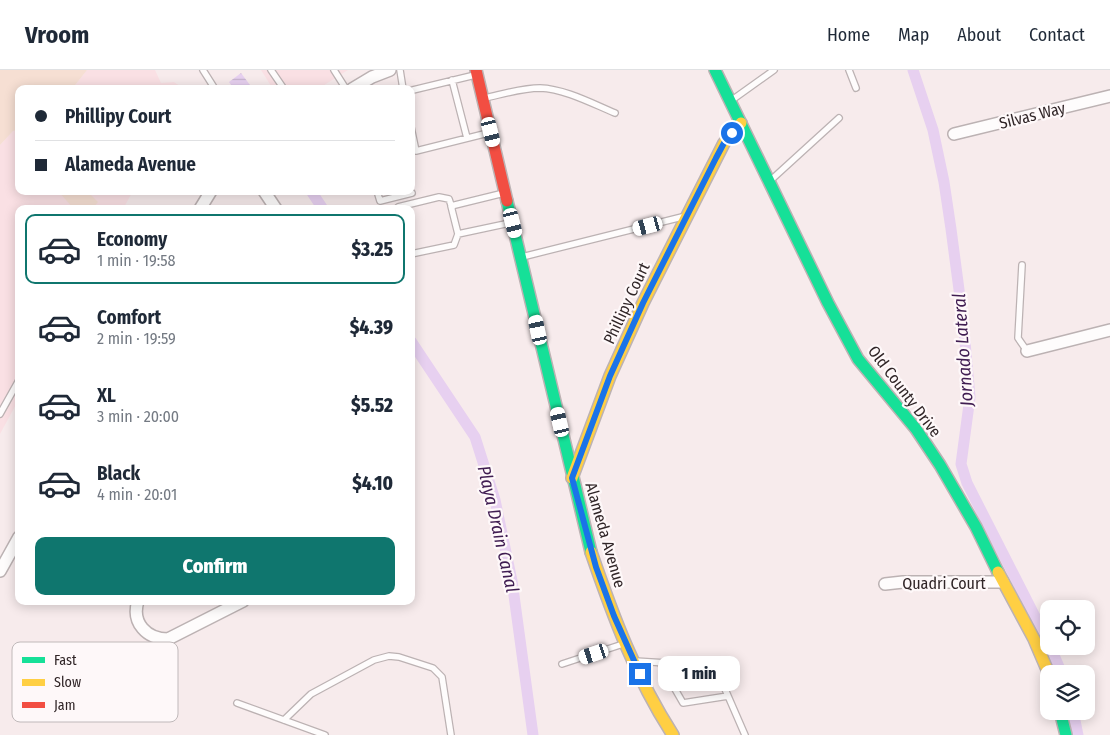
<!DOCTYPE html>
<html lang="en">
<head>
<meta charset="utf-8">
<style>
  :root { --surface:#fff; --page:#f2f2f3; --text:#1f2937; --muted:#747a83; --line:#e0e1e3; --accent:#0f766e }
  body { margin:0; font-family:"Fira Sans Condensed",sans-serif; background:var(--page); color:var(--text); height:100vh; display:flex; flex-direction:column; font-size:19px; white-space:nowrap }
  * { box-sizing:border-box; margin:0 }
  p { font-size:16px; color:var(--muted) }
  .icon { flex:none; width:28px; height:28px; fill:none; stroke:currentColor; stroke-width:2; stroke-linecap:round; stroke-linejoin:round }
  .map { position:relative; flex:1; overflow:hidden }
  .details { position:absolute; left:15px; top:135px; width:400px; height:400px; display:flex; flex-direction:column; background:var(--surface); border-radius:10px; box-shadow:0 2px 12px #0003 }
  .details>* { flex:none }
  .guide { position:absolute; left:15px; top:15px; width:400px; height:110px; border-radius:10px; box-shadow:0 2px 12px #0003; display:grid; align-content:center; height:110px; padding:0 20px; background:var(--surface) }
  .controls { position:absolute; left:1040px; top:530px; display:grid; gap:10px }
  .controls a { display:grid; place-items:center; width:55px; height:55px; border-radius:10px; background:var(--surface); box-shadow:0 2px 12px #0003; font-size:25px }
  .end { position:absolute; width:22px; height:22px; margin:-11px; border:6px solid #1a73e8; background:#fff; box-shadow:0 0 0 2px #fff }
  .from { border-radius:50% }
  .bubble { position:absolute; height:35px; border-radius:10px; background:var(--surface); box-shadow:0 2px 12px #0003; font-size:16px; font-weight:800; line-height:35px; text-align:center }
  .car { position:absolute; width:15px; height:30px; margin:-15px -8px; border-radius:6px; box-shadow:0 0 4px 1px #0007; background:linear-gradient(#fff 24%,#345 0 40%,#fff 0 76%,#345 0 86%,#fff 0) }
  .guide b { display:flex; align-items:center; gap:18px; height:48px; font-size:19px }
  .guide b+b { border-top:1px solid var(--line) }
  .guide i { width:12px; height:12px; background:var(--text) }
  ul { padding:9px 0 0; list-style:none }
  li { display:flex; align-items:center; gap:15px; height:70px; margin:0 10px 8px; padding:0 10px; border:2px solid transparent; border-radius:10px }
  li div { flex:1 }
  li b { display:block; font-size:19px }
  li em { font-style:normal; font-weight:800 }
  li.selected { border-color:var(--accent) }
  li>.icon { width:45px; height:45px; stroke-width:1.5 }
  .action { display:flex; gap:10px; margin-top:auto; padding:10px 20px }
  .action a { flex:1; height:58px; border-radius:10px; background:var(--accent); color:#fff; font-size:20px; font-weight:800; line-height:58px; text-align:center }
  header { display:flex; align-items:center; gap:30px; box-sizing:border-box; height:70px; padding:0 25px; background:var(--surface); border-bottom:1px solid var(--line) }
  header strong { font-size:24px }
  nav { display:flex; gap:28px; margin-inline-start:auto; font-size:18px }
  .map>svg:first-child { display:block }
  .built { fill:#fae0e4 }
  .garden { fill:#f6dfd3 }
  .water { fill:url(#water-rules) }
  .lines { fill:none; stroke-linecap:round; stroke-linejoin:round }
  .canal { stroke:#e7d0f0; stroke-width:11 }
  .lane-casing { stroke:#bcb2b3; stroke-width:8 }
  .street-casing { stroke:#bcb2b3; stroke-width:14 }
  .fast-casing { stroke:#bcb2b3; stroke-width:14 }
  .slow-casing { stroke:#bcb2b3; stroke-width:14 }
  .jam-casing { stroke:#bcb2b3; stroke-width:14 }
  .lane { stroke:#fefcfc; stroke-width:5.5 }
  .street { stroke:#fefcfc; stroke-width:11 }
  .fast { stroke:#16e098; stroke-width:11 }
  .slow { stroke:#ffcf43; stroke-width:11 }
  .jam { stroke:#f24e42; stroke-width:11 }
  .route { stroke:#1a73e8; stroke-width:6 }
  .labels { text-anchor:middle; stroke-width:4.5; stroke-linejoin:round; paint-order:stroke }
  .street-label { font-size:16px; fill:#302527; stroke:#fef8f9 }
  .water-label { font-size:18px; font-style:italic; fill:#401d52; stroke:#fef8f9 }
  .key { fill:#fef8f9; stroke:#c0b9ba; stroke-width:1 }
  .key-label { font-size:14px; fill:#302527 }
</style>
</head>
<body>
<header>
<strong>Vroom</strong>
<nav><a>Home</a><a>Map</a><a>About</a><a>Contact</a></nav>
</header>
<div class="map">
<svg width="1110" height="665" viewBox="0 0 1110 665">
  <defs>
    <pattern id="water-rules" width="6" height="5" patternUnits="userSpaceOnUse" patternTransform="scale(1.25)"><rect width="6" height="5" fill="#e7d0f0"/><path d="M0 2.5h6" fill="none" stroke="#c6b2ce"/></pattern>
  </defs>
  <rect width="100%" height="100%" fill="#f7ebec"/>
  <path class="built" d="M87,0H155L161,13L174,12L184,19H72Z
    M261,0H348L318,19H273Z
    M19,60V121H133L123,139H19V329L0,364V75L13,61Z"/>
  <path class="garden" d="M0,0H87L72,19H19V60L13,61L0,75Z
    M58,121H87L98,132L92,139H74Z"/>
  <path class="water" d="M241,3L253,19H234L229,12Z"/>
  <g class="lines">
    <path class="canal" d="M913,0L933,60L944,112L951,159L963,250L970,327L961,394L967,413L1049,574
      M311,121L323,139
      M411,271L475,367L495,430L512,511L533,665
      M1050,576L1062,604
      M1073,641L1078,665"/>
    <defs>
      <path id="lane" d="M203,0L215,19
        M271,0L284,19
        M334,0L346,19
        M400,0L403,19
        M849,0L856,18
        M452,10L467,68
        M413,20L475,5
        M485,28C503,24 522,18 540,18C565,19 591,33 615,43
        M732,30L774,0
        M411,57L416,81L488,63
        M771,110L839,48
        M377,121L380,131L412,123
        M504,123L451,136L458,164L510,153
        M399,139L398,137L439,127L449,129L452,138
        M411,184L454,175L458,164
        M522,187L682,147
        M1022,195L1018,268L1027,281
        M0,344L19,310
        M635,591L715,596L745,665
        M660,593L683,633L728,626
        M562,594L623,574
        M237,633L325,665
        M284,650L311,624L374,590L389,586L399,587L433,598L442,607L451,665"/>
      <path id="street" d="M352,19L372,7L390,0
        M954,64L1110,26
        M264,121L276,139
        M200,139L211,121
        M1027,281L1110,260
        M0,501L19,467
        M885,514L903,512H1003
        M138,531C131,553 147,569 168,569L243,531"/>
      <path id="fast" d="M715,0L828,233L858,289L916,359L940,395L976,457L998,502
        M507,131L591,482
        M1060,641L1066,665"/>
      <path id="slow" d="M572,408L610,306L643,233L724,73L741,53
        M591,482C613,546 636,608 673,665
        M998,502L1034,569L1049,604"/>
      <path id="jam" d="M476,0L507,131"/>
    </defs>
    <use href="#lane" class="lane-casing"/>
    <use href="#street" class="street-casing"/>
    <use href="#fast" class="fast-casing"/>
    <use href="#slow" class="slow-casing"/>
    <use href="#jam" class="jam-casing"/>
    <use href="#lane" class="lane"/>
    <use href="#street" class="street"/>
    <use href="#fast" class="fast"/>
    <use href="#slow" class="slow"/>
    <use href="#jam" class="jam"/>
  </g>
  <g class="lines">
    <path class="route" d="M640,604L614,546L596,497L572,408L610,306L643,233L716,88L724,73L732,63"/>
  </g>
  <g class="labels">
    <g class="street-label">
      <text transform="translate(1032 45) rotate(-14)" y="6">Silvas Way</text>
      <text transform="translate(626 233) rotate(-65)" y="6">Phillipy Court</text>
      <text transform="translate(905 321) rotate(53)" y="6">Old County Drive</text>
      <text transform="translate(606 465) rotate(74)" y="6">Alameda Avenue</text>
      <text x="944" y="519">Quadri Court</text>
    </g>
    <g class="water-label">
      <text transform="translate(963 280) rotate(-94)" y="6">Jornado Lateral</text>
      <text transform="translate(498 459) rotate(77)" y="6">Playa Drain Canal</text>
    </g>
  </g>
  <rect x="12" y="572" width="166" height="80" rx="8" class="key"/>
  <rect x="22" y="587" width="23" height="6" fill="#16e098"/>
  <rect x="22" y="609" width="23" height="7" fill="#ffcf43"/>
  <rect x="22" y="632" width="23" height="6" fill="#f24e42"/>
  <g class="key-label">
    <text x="54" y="595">Fast</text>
    <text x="54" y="617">Slow</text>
    <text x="54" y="640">Jam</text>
  </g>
</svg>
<div class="controls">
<a><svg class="icon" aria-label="locate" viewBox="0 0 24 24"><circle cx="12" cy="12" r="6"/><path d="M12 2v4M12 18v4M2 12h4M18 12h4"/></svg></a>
<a><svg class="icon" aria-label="layers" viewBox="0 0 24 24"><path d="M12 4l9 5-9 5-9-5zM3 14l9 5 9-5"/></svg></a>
</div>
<i class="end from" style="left:732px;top:63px"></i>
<i class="end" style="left:640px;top:604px"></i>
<div class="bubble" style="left:658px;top:586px;width:82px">1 min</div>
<i class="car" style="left:491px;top:62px;rotate:166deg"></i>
<i class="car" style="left:513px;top:153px;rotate:166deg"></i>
<i class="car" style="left:648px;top:156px;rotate:255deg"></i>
<i class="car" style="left:538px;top:260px;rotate:348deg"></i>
<i class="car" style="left:560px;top:352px;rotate:347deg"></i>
<i class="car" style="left:594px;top:584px;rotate:252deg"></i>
<div class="guide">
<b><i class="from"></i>Phillipy Court</b>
<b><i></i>Alameda Avenue</b>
</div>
<section class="details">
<ul>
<li class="selected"><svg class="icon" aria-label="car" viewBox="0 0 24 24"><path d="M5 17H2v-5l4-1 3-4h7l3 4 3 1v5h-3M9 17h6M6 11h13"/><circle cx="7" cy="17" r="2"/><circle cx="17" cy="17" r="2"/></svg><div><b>Economy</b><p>1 min · 19:58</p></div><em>$3.25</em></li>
<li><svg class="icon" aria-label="car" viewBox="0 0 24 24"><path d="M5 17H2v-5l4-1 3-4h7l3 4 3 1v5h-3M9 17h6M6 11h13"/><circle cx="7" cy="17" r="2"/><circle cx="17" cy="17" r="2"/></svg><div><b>Comfort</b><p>2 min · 19:59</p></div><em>$4.39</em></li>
<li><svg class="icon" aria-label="car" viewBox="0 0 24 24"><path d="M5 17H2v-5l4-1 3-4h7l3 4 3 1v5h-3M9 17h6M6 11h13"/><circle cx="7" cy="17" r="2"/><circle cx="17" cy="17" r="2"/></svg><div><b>XL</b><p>3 min · 20:00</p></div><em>$5.52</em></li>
<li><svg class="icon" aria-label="car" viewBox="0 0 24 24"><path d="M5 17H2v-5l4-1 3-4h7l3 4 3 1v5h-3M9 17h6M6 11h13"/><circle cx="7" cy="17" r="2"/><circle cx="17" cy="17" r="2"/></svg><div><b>Black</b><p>4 min · 20:01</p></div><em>$4.10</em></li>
</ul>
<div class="action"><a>Confirm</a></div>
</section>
</div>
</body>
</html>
